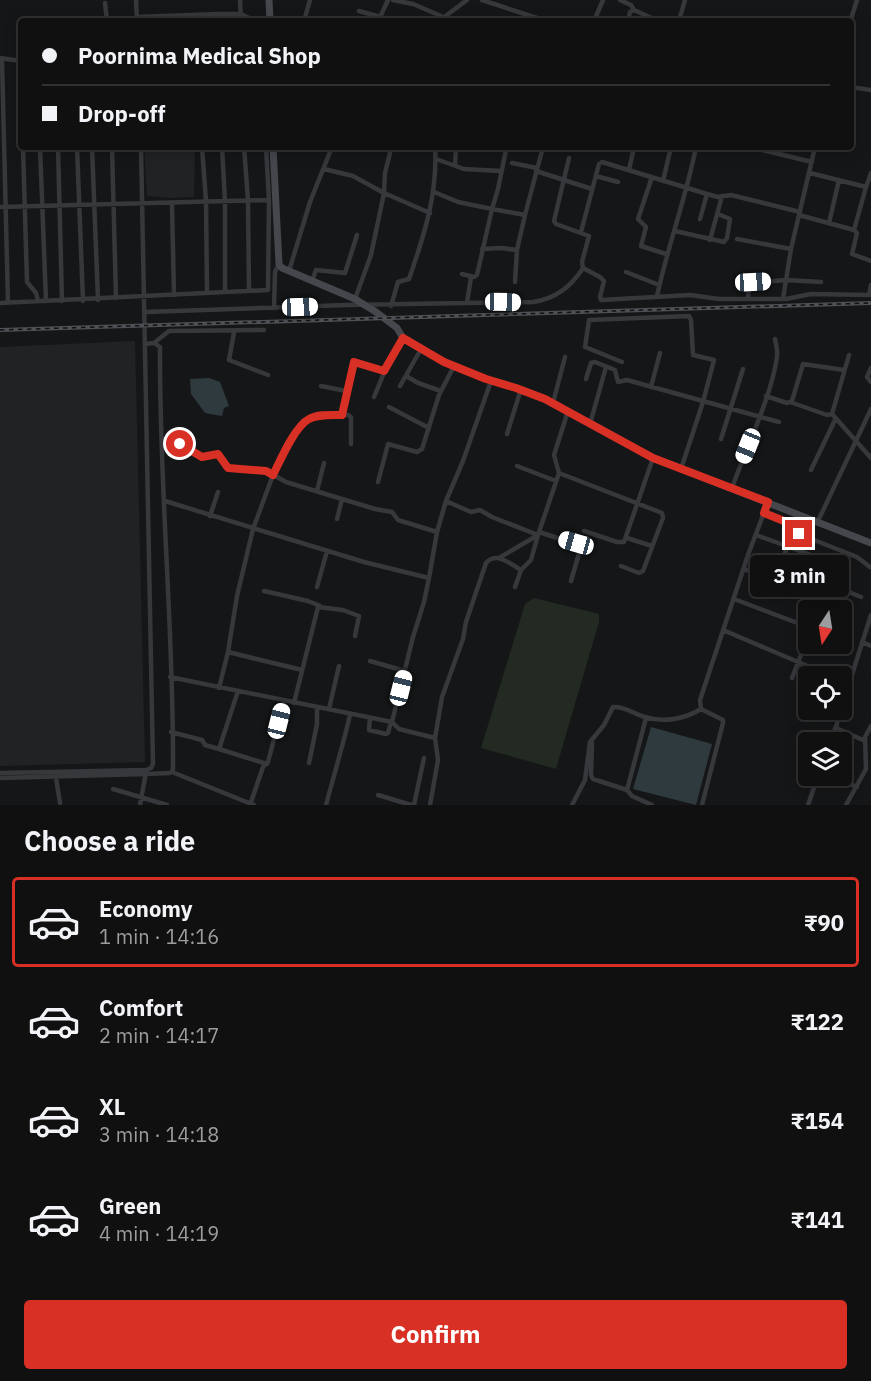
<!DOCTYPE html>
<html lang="en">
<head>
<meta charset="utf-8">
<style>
  :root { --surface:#101011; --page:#1e1e1f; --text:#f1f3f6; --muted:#9c9d9f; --line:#303031; --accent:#d93025 }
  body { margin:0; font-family:"IBM Plex Sans",sans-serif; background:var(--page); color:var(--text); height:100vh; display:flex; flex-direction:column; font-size:22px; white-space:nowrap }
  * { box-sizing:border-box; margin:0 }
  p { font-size:20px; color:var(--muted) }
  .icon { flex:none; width:33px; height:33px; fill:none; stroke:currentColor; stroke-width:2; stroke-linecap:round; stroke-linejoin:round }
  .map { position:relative; height:805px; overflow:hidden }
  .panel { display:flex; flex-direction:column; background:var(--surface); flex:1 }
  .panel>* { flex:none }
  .banner { position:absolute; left:18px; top:18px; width:836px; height:132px; border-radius:6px; box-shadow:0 3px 15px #0003,0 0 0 2px var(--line); display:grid; align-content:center; height:132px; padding:0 24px; background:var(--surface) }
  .needle { width:39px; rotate:192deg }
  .fabs { position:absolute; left:798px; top:600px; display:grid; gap:12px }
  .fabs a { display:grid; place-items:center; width:54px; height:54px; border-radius:6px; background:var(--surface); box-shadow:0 3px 15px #0003,0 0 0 2px var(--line); font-size:30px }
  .end { position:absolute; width:27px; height:27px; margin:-14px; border:8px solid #d93025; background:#fff; box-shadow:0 0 0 3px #fff }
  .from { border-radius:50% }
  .bubble { position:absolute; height:42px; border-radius:6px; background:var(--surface); box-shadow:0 3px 15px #0003,0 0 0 2px var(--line); font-size:20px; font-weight:800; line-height:42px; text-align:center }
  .car { position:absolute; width:18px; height:36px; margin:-18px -9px; border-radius:8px; box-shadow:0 0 4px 2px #0007; background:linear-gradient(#fff 24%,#345 0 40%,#fff 0 76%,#345 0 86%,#fff 0) }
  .banner b { display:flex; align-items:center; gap:21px; height:57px; font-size:22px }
  .banner b+b { border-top:2px solid var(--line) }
  .banner i { width:15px; height:15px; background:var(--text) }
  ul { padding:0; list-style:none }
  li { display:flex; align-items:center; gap:18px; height:90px; margin:0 12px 9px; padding:0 12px; border:3px solid transparent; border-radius:6px }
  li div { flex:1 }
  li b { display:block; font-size:22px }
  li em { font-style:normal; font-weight:800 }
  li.current { border-color:var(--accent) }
  li>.icon { width:54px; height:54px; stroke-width:1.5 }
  h2 { padding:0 24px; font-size:27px; line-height:72px }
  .cta { display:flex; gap:12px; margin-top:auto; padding:12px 24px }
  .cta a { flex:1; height:69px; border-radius:6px; background:var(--accent); color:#fff; font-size:24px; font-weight:800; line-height:69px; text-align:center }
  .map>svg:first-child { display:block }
  .built { fill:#212224 }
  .green { fill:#222a22 }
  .water { fill:#2f3a3f }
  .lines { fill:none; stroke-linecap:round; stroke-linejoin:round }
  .street { stroke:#36383c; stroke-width:4.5 }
  .secondary { stroke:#45474c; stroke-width:7 }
  .rail-casing { stroke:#4e5055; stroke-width:4 }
  .rail { stroke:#101112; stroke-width:1.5; stroke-dasharray:4.5; stroke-linecap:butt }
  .route { stroke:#d93025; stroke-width:8 }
</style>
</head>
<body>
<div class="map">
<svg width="871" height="805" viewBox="0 0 871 805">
  <rect width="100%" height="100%" fill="#151617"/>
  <path class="built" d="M144,147H195L194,197L170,198L147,196Z
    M135,341L145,762L0,766V347Z"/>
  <path class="green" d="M534,598L599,614V622L556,769L481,748L525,604Z"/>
  <path class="water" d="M209,378L220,382L229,406L224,408L222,416L205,413L191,394L190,379Z
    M651,727L712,744L696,805L633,789Z"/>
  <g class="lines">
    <path class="street" d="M136,0L137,21
      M240,0L241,21
      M393,0L413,4L441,16L443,21
      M482,0L537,18L563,21
      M620,0L631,5L634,10
      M105,3L107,21
      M359,11L381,17
      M137,17L218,14
      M443,18L467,0
      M218,21V14H241L255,21
      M304,21L310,0
      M383,21L381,15L388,0
      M594,21L603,0
      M628,21L630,12L634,10L656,20
      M655,21L659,19L665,21
      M679,21L685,0
      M850,22L857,0
      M0,58L21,61
      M2,59L8,303
      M20,61L21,76
      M850,87L871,90
      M23,147L27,282L36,293L38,301
      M40,147L46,301
      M58,147L62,301
      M77,147L83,301
      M92,147L98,300
      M112,147L116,298
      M202,147L206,201L207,293
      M222,147L225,201V292
      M244,147L248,200L249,291
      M750,147L812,162
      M569,158L554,221L556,224L589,236L582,262L583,268
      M436,159L464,169L501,171
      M512,163L537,168
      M455,166L456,147
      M324,169L353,176L384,193L430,213
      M629,170L634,147
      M536,171L592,189
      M810,173L866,187L871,173
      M596,176L618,182
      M652,177L638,219L646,227L641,246L666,254
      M663,181L671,147
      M434,192L458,202L492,209L477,275L474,277L462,274
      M172,204L174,295
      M0,207L269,200
      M525,215L543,147
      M799,215L854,230L857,233L852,254L871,261
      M700,219L707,194
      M829,223L839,180
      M854,230L866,187
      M675,231L724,242L727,238L730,219L718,214
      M581,232L599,164L602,162L707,194L718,197L731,195L800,212
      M737,239L791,249
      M710,240L722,196
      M482,249L501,248L517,250L525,215L492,209L498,189L506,150
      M289,271L310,202L332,147
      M626,272L659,285
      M312,281L316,270L345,273L357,235
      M515,282L517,250
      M869,295L871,285
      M657,296C668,245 686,198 696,147
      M355,299L371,255L384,193L385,173L390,153
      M748,299L749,283L786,280L821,282
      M783,299L791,249L815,147
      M0,303L268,290L269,200L266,147
      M467,303L471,277
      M391,306L398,282L409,279C424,236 438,193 435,147
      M274,308L275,272L279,264
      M145,312L346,305L533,302C555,299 571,287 583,268L600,277L604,281L600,297L601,300L690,295L719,299H786L811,294L871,295
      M234,332L229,360L268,375
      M154,343L169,331L264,330
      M849,355L832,414L871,458
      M622,362L585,347L589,320L689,316L691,320L693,355L714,360L703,402L681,469
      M871,368L867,377L871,382
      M406,376L418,383L441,391
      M586,379L591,363L595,362L615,370L618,382L627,380L779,422
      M321,386L346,391
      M400,386L421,349
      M651,387L660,353
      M766,396L787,403L792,401L803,364L844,370
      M374,397L386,368L403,338
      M790,402L827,415L832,414
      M553,403L565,357
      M389,407L429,428
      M342,415L354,362L384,371
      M590,424L606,367
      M507,434L521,389
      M162,439L180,445L202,457L218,454L228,468L266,471L286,482L342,499L337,519
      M721,439L743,369
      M517,466L556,481
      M811,470L835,420
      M559,473L554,455L568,411
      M378,482L388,444L417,452L422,449L439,395L454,366
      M732,488C746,448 771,398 777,357C778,351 776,345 775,339
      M317,491L324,463
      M342,499L375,509L392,512L398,520L437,532
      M165,501L364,562L429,578L437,532L446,501L471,512L480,510L492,517L538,535
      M446,501L463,461L491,381
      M764,513L789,523L799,534L857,557L870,567
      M210,516L218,492
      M818,521L871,409
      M584,531L617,542H624L653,458
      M539,532L579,545L580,550L571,581
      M756,535L830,562L834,566L818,610
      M627,538L652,546
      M787,547L783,559L784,565L861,597
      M499,558L538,535
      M744,569L823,596
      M317,587L327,551
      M515,587L521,570L531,560L538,535L559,473L662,513L663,518L643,571L639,573L621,566
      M264,591L308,601L320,606
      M734,599L808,627
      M842,618L851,621
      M723,630L831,676
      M862,642L871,646
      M228,652L302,670
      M370,661L405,671
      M170,677L392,722L399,729L435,738
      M792,678L808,637
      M219,688L228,652L237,596L253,529L273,475L289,443L306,420L329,415H348L351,417V444
      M294,703L318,607L343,610L359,616L355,636
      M842,706L871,615
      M329,709L339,666
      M840,710L836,728L865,741
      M370,718L369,730L386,734L388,733L391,722
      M646,718L627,790L632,796L652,805
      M392,722L413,637L424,602L429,578
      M171,732L202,740L205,745L219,749L238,691
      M830,742L836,726
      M592,743L591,775L593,779L627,790
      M219,749L267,764
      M309,763L317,724V708
      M172,772L254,805
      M0,773L146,770L151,768L153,764L141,147
      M831,776L857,787
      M0,778L146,774L170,773L173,770C174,629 159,488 160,347L154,343L145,344
      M56,778L60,803
      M113,789L167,805
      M378,795L411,805
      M140,805L146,772
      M250,805L263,767L268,762L284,701
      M326,805C334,775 343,745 350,715
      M414,805L424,758
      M430,805L438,760L435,738L442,697L463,639L466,622L486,563C497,551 510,564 521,570
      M572,805L585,780L590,742L604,725L613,707C625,706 634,714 645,717C663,723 685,719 701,709
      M702,805L723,723V720L701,709L700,700L748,555L768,502
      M808,805L818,776
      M846,805L866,769L865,737L871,726"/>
    <path class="secondary" d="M269,0L270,21
      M273,147L279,264L282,268L355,299L376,312L397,328L403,338L444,362L486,379L516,388L545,399L653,458L871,543"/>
    <defs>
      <path id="rail" d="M0,330L871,303"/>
    </defs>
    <use href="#rail" class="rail-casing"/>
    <use href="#rail" class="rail"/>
  </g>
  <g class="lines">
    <path class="route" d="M180,444L202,457L218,454L228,468L266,471L273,475C280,461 295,426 309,419C318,414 331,415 342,415L354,362L384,371L403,338L444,362L486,379L516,388L545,399L653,458L768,502L764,513L789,523L799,534"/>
  </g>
</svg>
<div class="fabs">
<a><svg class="needle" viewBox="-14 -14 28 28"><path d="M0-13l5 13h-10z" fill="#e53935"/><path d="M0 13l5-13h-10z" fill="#9c9d9f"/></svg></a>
<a><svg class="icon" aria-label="locate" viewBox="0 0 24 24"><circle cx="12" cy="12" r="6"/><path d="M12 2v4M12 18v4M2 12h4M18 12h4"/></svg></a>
<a><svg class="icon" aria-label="layers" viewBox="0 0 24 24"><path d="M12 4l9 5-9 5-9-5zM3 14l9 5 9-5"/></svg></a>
</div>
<i class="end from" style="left:180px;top:444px"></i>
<i class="end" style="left:799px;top:534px"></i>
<div class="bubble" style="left:750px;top:555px;width:99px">3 min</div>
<i class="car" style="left:753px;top:282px;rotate:87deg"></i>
<i class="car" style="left:503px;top:302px;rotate:91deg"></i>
<i class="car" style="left:300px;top:307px;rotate:88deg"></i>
<i class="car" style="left:748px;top:446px;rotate:202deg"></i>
<i class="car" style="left:576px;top:543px;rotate:286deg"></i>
<i class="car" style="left:401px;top:688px;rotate:14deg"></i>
<i class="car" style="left:279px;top:721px;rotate:14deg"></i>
<div class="banner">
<b><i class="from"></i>Poornima Medical Shop</b>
<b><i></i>Drop-off</b>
</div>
</div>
<section class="panel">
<h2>Choose a ride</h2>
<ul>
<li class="current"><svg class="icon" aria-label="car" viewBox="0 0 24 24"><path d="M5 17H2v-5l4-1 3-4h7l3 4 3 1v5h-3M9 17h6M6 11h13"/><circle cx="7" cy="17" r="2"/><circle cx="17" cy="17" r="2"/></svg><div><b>Economy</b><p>1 min · 14:16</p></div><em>₹90</em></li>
<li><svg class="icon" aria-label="car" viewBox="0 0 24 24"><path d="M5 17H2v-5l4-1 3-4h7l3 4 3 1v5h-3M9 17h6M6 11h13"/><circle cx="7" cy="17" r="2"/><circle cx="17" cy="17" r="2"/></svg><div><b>Comfort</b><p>2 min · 14:17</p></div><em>₹122</em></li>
<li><svg class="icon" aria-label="car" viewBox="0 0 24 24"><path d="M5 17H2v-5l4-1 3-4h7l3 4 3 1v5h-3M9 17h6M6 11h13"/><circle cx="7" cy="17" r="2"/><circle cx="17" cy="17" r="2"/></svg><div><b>XL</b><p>3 min · 14:18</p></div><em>₹154</em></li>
<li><svg class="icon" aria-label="car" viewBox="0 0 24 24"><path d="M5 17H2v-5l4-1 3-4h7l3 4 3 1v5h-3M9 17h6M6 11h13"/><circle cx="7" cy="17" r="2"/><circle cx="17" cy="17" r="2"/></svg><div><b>Green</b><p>4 min · 14:19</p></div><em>₹141</em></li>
</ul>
<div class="cta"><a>Confirm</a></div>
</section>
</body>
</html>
